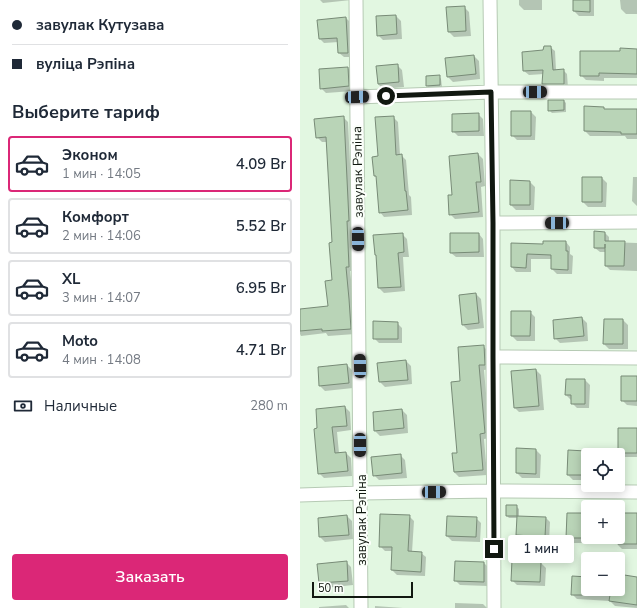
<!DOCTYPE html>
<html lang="ru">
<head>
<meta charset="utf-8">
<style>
  :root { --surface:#fff; --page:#f6f6f7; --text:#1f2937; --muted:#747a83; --line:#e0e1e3; --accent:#db2777 }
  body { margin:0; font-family:"Nunito Sans",sans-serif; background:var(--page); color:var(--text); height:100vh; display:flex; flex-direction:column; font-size:15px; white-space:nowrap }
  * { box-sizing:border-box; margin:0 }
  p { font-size:13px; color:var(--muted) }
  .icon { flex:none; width:22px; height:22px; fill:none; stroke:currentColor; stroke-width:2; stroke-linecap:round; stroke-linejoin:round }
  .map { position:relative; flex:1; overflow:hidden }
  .sheet { display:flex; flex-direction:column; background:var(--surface); width:300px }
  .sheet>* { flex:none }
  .hud { display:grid; align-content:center; height:88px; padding:0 12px; background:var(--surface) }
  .tools { position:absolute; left:281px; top:448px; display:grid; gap:8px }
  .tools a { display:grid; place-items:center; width:44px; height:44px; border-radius:4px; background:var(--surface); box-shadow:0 2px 10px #0003; font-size:20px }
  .scale { position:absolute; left:12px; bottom:10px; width:101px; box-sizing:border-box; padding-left:4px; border:2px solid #111810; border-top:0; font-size:11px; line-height:14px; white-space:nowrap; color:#111810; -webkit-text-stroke:3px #fbfffa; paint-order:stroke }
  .end { position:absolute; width:18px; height:18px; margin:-9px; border:5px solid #111810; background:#fff; box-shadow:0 0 0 2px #fff }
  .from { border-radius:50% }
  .bubble { position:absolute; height:28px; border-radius:4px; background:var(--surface); box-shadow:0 2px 10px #0003; font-size:13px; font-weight:600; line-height:28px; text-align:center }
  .car { position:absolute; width:12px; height:24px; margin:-12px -6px; border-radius:5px; box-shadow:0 0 3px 1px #0007; background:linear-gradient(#222 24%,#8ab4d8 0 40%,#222 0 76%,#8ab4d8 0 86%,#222 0) }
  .hud b { display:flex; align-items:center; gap:14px; height:38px; font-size:15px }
  .hud b+b { border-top:1px solid var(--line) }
  .hud i { width:10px; height:10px; background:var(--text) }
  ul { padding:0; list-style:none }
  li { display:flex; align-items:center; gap:12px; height:56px; margin:0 8px 6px; padding:0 4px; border:2px solid var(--line); border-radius:4px }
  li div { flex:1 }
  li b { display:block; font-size:15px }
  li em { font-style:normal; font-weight:600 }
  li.on { border-color:var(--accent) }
  li>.icon { width:36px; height:36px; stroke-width:1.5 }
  h2 { padding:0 12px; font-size:18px; line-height:48px }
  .pay { display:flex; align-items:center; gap:10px; height:44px; padding:0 12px; font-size:15px }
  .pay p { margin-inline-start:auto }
  .cta { display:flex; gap:8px; margin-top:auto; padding:8px 12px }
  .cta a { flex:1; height:46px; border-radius:4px; background:var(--accent); color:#fff; font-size:16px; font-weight:600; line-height:46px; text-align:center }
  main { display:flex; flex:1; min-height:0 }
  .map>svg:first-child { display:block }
  .shadow { fill:#0003 }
  .building { fill:#b9d4b7; stroke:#788b77 }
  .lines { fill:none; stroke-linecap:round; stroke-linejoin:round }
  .street-casing { stroke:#b6cab4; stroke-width:15 }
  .street { stroke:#fff; stroke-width:13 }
  .route { stroke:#111810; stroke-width:5 }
  .labels { text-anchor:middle; stroke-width:4; stroke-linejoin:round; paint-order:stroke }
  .street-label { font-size:13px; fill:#111810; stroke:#fbfffa }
</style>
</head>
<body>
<main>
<section class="sheet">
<div class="hud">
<b><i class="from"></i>завулак Кутузава</b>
<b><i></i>вуліца Рэпіна</b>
</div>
<h2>Выберите тариф</h2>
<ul>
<li class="on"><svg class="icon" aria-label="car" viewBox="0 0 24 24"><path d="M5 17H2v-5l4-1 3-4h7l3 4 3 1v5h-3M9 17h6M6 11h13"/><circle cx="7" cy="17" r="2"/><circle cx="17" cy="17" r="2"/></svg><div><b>Эконом</b><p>1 мин · 14:05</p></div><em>4.09 Br</em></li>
<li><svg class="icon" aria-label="car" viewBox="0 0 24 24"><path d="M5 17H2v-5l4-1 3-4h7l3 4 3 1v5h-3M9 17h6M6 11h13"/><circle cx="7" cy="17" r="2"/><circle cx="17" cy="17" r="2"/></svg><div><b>Комфорт</b><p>2 мин · 14:06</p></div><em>5.52 Br</em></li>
<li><svg class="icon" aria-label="car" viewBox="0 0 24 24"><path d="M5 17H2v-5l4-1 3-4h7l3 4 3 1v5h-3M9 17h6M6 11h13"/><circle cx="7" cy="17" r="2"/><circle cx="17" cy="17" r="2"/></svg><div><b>XL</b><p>3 мин · 14:07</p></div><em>6.95 Br</em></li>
<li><svg class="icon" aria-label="car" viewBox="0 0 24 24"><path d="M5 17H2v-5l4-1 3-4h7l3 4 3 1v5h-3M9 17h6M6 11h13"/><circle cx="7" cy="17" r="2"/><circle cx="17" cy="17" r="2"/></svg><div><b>Moto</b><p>4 мин · 14:08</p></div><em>4.71 Br</em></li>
</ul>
<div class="pay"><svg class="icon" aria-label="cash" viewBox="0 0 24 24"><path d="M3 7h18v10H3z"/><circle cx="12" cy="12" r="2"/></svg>Наличные<p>280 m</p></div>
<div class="cta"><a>Заказать</a></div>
</section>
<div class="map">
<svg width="337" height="608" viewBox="0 0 337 608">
  <rect width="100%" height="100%" fill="#e2f7e1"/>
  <path class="shadow" d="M20,0H51L23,3Z
    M219,0H242V10H224L219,5Z
    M274,0H294V16H279L274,11Z
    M320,0H337V14H326L321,9Z
    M164,7L169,12L171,36L154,37L149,32Z
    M96,16L101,21L102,39L83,40L78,35Z
    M46,18L51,23L53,57H44L39,53V42L24,43L20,39Z
    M250,47L255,51L256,70H263L267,74L268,88H248L243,83L244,74L229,75L224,71L244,51Z
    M337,50V78H304V81L286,80L281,75L321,52Z
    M174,56L179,61L180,79L153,82L148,77Z
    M97,65L102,70L104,87L83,89L78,84L77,67Z
    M48,68L53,73V91L26,93L21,88Z
    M139,76L141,79L142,87L129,88L127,86Z
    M264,101L266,103V112L252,113L249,110Z
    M303,108L306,110H337V139H327L325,136H290L285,131Z
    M231,112L236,117L235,140H217L212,135Z
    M178,114L183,119L184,136H158L153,131Z
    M43,117L48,122L53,226H51L54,271H50L54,304L55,334L28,336L26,333L1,336L0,334V310L29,307L33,281V243L27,142H22L17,137Z
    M93,117L98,122L100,155H101L106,160L109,195L111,197L112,215L84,217L80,212L77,177L75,176L79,157Z
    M178,154L183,159L185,186L181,187L183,217L155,219L150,214L153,196Z
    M333,177H337V206L332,201Z
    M302,178L307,183L306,207H288L283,202Z
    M230,182L235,187L234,210H216L211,205Z
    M305,233L309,237V242L337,243V271L310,270L306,266V252H300L295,248Z
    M102,234L107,239L109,257H103L105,291L84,293L79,288Z
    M179,234L183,239L184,257H156L151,253Z
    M266,242L270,247V254L273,256L272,274H257L252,269V259H231V272H216L212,267V244L244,245Z
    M176,294L181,299L184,328L168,330L163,325Z
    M230,312L235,317V341H217L212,336Z
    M282,318L287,323L288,341L260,343L255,338Z
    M305,320H323L328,325V349H309L304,344Z
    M97,323L102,328V343H79L74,338Z
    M183,346L188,351L190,369L184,370L190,438L184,439L187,475L159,477L154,472L153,454H158L161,382Z
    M106,361L111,366L112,384L85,387L80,382Z
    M47,365L52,370L53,388L25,391L20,386Z
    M236,370L241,375L244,410L219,412L214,407Z
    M337,377V406L327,405L322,400Z
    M285,380L290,385L289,408H277L272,403L271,400L266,395Z
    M45,407L50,412L51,430L37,432L39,453H46L51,458L52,476L24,478L19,473L15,429Z
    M102,410L107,415L108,433L80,436L75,431Z
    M337,429V457H323L319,452Z
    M236,450L241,455L240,478H222L217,473Z
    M285,452L289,455L288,480H273L268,475Z
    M100,455L105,460L107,478L79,480L74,475Z
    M216,506L219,509V517L246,518L250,522L249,541L221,540L217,535L218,518H209L207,516Z
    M286,514L288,516V537H291V543H272L267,538Z
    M318,514H337V549H322L317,544V537H318Z
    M47,516L52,521L53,539L25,542L20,537Z
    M109,516L114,521L112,552L121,553L126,557L125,576L97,575L92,570L93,551H85L80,546Z
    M176,518L181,523L180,542L152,541L147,536Z
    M213,561L241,563L246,568L245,586L217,585L212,580Z
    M46,562L51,567L53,585L25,588L20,583Z
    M156,562L184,563L189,568L188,586L160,585L155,580Z
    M318,575L337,578V608L315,606L310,601L277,599L272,594L288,578V589H318Z
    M155,603L183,604L187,608H155Z
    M46,605L49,608H19V607Z
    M75,606L103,608H75Z"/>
  <path class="building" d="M273,0H290V12L273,11Z
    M165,6L166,31L148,32L146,7Z
    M96,15L97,34L77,36L76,16Z
    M46,17L48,53H38L37,38L19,39L17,20Z
    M244,46H251L253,70L264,69V84H242L243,70L223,71L222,52L243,50Z
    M320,48L337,49V74L299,73V76H280V51H320Z
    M174,55L176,74L147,77L145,58Z
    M98,64L99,82L78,84L76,66Z
    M48,67L49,86L20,89L19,69Z
    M140,75V85L126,86V76Z
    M248,100H264V110L248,111Z
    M284,106L304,107V109H337V134H321V132L284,131Z
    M211,111H231V136H211Z
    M179,113V131L152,132V114Z
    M44,116L49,221H47L49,267H46L49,299L51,329L22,331V329L0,331V309L28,306L25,281L32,280L29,243L32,242L26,137L16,138L14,119Z
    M94,116L96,155L102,154L105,191H106L108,210L79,213L76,176H74L72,157L78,156L75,117Z
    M178,153L181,182H176L179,212L149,215L148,195H152L149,156Z
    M282,177H302V202H282Z
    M210,180L230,181V205H210Z
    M294,231L305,232V241H325L324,266H305V244V248H294Z
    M103,233L104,252L98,253L101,287L78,288L76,255H75L73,235Z
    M150,233H179V252L150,253Z
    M243,241H266V251H268V270L251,269V255L227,254L226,268L211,267V243L243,244Z
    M176,293L179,323L162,325L159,295Z
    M211,311H231L230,336H211Z
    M282,317L284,336L254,339L253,320Z
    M304,319H323V344H303Z
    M73,321L98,322V339H73Z
    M184,345L185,365H179L185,433L180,434L183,470L154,472L152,453H157L151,382L160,381L158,347Z
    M106,360L108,380L79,382L77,363Z
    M47,364L49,383L19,386L18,367Z
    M236,369L239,406L214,408L211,371Z
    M321,376H337V401H321Z
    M266,379H285V404H271V395H265Z
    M45,406L47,426L32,427L35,453L46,452L48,471L18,474L14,429L17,428L16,409Z
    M102,409L104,428L74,431L73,412Z
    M318,428H337V453H318Z
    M216,448L236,449V474L216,473Z
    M268,450L286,451L285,475H267Z
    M101,454L102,473L73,476L71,457Z
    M206,505H217V516H206Z
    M267,513H286V538H266Z
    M318,513H337V544H318Z
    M80,514L110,515L108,551L122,552L121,572L91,570L92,547H79Z
    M47,515L49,535L19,537L18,518Z
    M147,516L177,517L176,537L146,536Z
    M217,516L246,517L245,537L216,535Z
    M212,560L241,562L240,582L211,581Z
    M47,561L48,581L19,583L17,564Z
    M155,561L184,562V582L154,581Z
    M318,574L337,577V605L309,601L311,589H318Z
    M272,576L288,577V595H271Z"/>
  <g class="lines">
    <defs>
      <path id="street" d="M56,0L61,608
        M190,0L193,223V357L194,608
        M57,97L191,92H337
        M193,223L337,222
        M193,357L337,358
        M0,495L61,493L193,491L337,492"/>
    </defs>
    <use href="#street" class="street-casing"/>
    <use href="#street" class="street"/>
  </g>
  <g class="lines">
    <path class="route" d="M86,96L191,92L193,223V357L194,549"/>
  </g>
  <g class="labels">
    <g class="street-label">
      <text transform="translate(57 172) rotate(-91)" y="5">завулак Рэпіна</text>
      <text transform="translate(61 520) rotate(-90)" y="5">завулак Рэпіна</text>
    </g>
  </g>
</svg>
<div class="tools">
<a><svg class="icon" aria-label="locate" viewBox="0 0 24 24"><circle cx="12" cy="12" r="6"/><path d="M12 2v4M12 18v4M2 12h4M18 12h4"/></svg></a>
<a>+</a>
<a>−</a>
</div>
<div class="scale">50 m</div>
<i class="end from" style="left:86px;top:96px"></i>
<i class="end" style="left:194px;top:549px"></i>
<div class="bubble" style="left:208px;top:535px;width:66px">1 мин</div>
<i class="car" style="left:235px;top:92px;rotate:90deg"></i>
<i class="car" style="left:57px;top:97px;rotate:88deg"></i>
<i class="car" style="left:257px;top:223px;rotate:269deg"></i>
<i class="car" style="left:58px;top:239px;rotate:179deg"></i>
<i class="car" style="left:60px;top:366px;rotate:359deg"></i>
<i class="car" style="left:60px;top:445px;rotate:180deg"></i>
<i class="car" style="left:134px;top:492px;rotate:89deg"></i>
</div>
</main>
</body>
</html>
